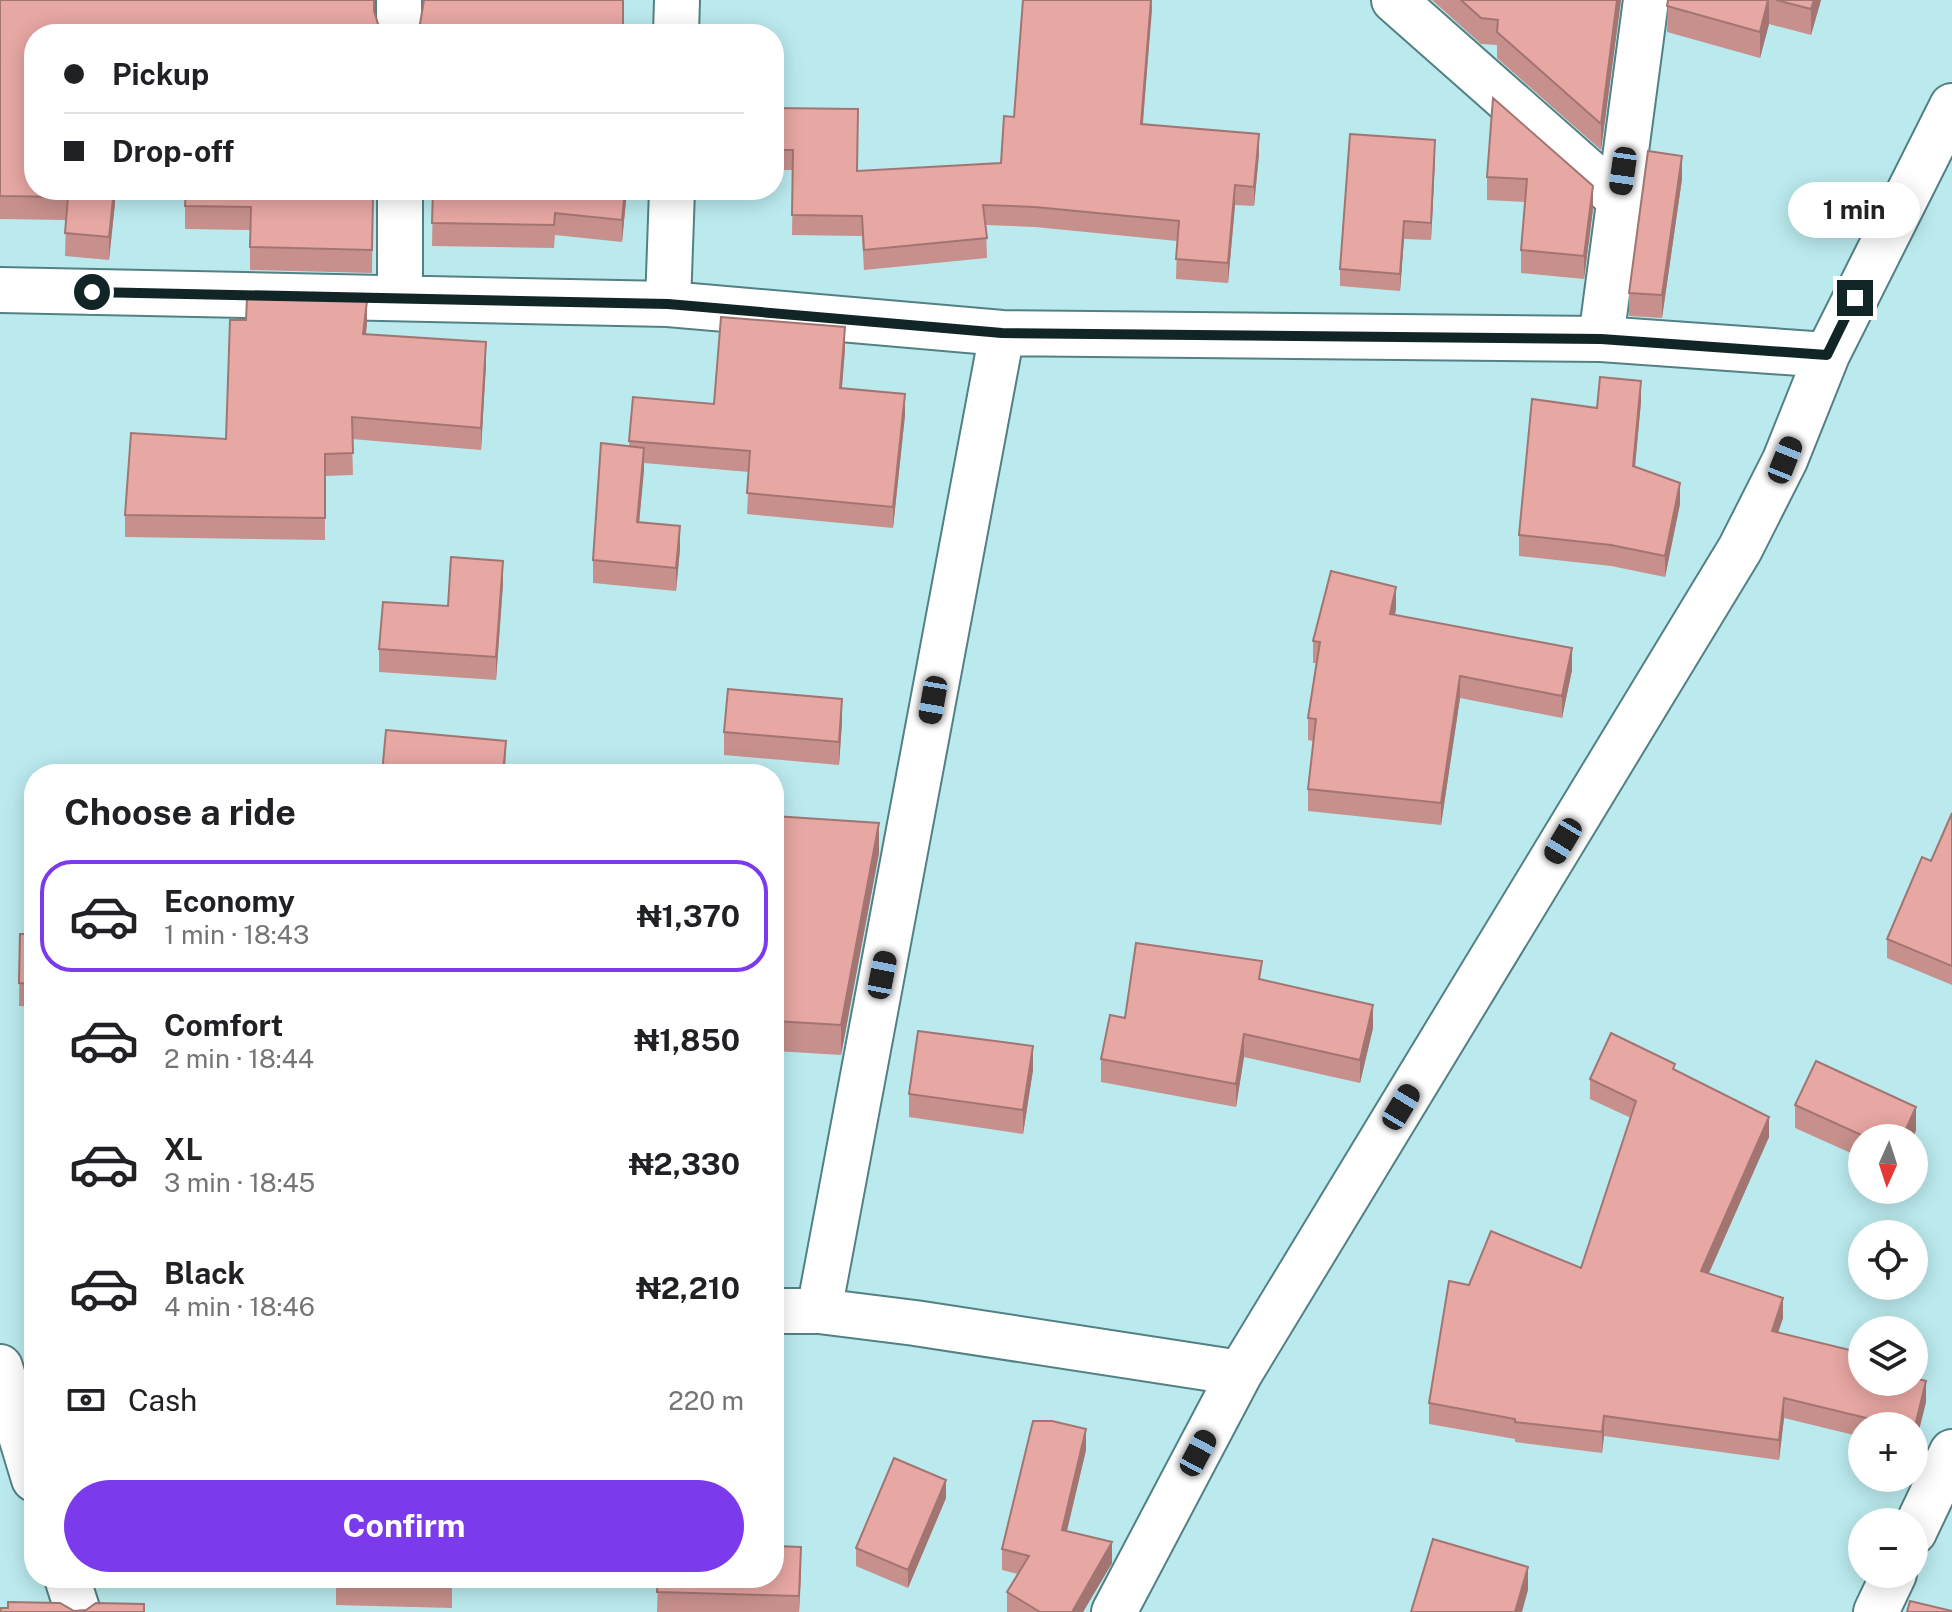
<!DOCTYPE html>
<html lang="en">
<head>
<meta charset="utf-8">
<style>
  :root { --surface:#fff; --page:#f6f6f6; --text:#202124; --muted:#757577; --line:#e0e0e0; --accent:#7c3aed }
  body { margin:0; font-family:"Public Sans",sans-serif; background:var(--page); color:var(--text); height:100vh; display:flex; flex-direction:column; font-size:30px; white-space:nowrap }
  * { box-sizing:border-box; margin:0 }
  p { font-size:26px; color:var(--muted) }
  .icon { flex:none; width:44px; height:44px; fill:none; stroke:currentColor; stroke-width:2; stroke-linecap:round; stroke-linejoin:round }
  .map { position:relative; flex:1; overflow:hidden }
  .panel { position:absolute; left:24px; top:764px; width:760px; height:824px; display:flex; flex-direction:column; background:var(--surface); border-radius:32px; box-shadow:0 4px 20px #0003 }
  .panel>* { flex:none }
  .banner { position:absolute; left:24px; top:24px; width:760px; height:176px; border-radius:32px; box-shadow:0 4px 20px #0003; display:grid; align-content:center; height:176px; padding:0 40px; background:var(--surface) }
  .needle { width:52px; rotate:183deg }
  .buttons { position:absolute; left:1848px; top:1124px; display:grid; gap:16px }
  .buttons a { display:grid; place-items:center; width:80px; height:80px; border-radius:50%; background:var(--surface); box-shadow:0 4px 20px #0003; font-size:40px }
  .end { position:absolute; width:36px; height:36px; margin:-18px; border:10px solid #122526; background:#fff; box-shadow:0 0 0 4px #fff }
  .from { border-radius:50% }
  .bubble { position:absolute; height:56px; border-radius:28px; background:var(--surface); box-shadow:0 4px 20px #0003; font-size:26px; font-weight:700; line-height:56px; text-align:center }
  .car { position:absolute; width:24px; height:48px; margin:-24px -12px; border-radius:10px; box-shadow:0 0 6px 2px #0007; background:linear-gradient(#222 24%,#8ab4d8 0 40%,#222 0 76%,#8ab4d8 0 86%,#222 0) }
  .banner b { display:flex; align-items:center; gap:28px; height:76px; font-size:30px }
  .banner b+b { border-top:2px solid var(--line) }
  .banner i { width:20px; height:20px; background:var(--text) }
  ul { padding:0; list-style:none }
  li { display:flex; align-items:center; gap:24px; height:112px; margin:0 16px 12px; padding:0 24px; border:4px solid transparent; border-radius:32px }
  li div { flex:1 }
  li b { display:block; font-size:30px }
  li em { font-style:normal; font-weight:700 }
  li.on { border-color:var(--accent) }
  li>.icon { width:72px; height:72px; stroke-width:1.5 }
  h2 { padding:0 40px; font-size:36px; line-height:96px }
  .pay { display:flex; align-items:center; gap:20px; height:88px; padding:0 40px; font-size:30px }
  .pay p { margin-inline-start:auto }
  .primary-button { display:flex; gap:16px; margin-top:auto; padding:16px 40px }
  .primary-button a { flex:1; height:92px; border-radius:48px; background:var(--accent); color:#fff; font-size:32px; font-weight:700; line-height:92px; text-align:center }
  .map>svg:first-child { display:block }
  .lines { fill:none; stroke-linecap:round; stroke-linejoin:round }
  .street-casing { stroke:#538083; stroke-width:48 }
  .street { stroke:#fff; stroke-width:44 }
  .wall { fill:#c7908c }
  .shaded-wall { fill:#a27572 }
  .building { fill:#e7a7a3; stroke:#a27572; stroke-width:2 }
  .route { stroke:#122526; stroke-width:10 }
</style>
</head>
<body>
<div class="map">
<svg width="1952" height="1612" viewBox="0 0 1952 1612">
  <rect width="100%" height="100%" fill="#bbeaee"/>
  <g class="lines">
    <defs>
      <path id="street" d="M399,0V34
        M1394,0L1619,199
        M676,34L677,0
        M400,190V298
        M0,290L668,304L1002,333L1601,339L1827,355
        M668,304L672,190
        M1601,339L1646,0
        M774,1311H819L915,1323L1240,1373
        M819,1311L1002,333
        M0,1367L34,1479
        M1914,1532L1952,1452
        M67,1578L78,1612
        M1114,1612L1240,1373L1740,549L1785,460L1827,355L1952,106
        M1876,1612L1894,1574"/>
    </defs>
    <use href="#street" class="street-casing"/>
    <use href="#street" class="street"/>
  </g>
  <path class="wall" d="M0,0L34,34V190H115V203L109,260L65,256L66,220L0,219Z
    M1012,0H1152L1143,124L1259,154L1254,206L1235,205L1228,283L1176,279L1177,241L1035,227L986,225L987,258L864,270L862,236L792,235L793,170H774V108L858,171L1001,163L1014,117L1023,0Z
    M1432,0H1621L1601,150L1497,58V45L1481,44Z
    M1668,0H1821L1811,35L1769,24L1760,58L1667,32Z
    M1493,98L1593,209L1584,279L1521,273V250L1525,202L1487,200V177Z
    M1435,158L1431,240L1404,239L1400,291L1340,286V269Z
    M1682,179L1662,318L1629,316V293Z
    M433,190H627L622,242L555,235L554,248L432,246Z
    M349,194L373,195L372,273L250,270V230L185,229V206Z
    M367,323L366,334L486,364L481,450L352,439L353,475L325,476V540L125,537V515L226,439Z
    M845,349L842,388L905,415L893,528L747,514L749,472L644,463L639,522L680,549L676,591L593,583V560L629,446L633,397L714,404Z
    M1641,402L1635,467L1680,504L1665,577L1611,566L1519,556V535L1597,408Z
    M503,584L496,680L379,672V649L448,606Z
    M1396,609L1395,615L1572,670L1562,718L1460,698L1441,825L1308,811V789L1313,741L1308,740V718L1316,663H1313V641Z
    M842,722L839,765L724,755V732Z
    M1952,813V985L1887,958V939L1931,861Z
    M774,816L879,853L841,1055L775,1051L774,1054Z
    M20,934H34V1007L19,1006Z
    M1262,979L1373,1028L1360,1083L1244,1057L1236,1107L1101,1082V1059L1125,1018Z
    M1033,1070L1023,1134L909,1117V1094Z
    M1675,1070L1769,1137L1709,1273L1783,1318L1778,1332L1862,1382L1926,1402L1914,1450V1426H1862V1437L1784,1418L1779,1460L1604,1436L1602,1453L1515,1442V1439L1429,1424V1403L1469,1285L1581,1268L1631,1118L1590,1099V1079Z
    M1795,1105L1916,1130L1913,1138H1862V1158L1795,1128Z
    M1086,1450L1067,1531L1112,1563L1083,1612H1007V1592L1018,1574L1002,1570V1549Z
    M946,1498L908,1588L856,1566V1548Z
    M801,1570L799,1612H657L658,1578Z
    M336,1578H452V1608L336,1605Z"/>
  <path class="shaded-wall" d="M1151,0L1152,10L1141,143V124Z
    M1617,0H1621L1601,150V124Z
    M1769,0V24L1760,58V32Z
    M1814,0H1821L1811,35V9Z
    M1259,134V154L1254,206V187Z
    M1435,140V158L1431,240V223Z
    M1682,156V179L1662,318V295Z
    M1235,185V205L1228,283V263Z
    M1593,186V209L1584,279V256Z
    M114,190L115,203L109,260V237Z
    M625,190H627L622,242V220Z
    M1404,221V239L1400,291V274Z
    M367,301V323L363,356V334Z
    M845,327V349L840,409V388Z
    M486,342V364L481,450V428Z
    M1641,381V402L1633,487V466Z
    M905,394V415L893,528V507Z
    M644,448V471L637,545V522Z
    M1680,483V504L1665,577V556Z
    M680,526V549L676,591V568Z
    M503,561V584L496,680V657Z
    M1396,587V609L1390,635V614Z
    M1572,648V670L1562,718V696Z
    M1460,676V698L1441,825V803Z
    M842,699V722L839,765V742Z
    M506,741L505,774H503Z
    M879,823V853L841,1055V1025Z
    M1373,1005V1028L1360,1083V1060Z
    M1244,1034V1057L1236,1107V1084Z
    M1033,1046V1070L1023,1134V1110Z
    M1916,1107V1130L1913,1138H1902Z
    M1769,1117V1137L1701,1291V1271Z
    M1783,1298V1318L1772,1351V1331Z
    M1926,1381V1402L1914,1450V1430Z
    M1784,1398V1418L1779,1460V1440Z
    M1604,1416V1436L1602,1453V1432Z
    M1086,1429V1450L1062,1551V1530Z
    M946,1480V1498L908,1588V1570Z
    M1112,1542V1563L1083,1612H1072Z
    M801,1547V1570L799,1612V1596Z
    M1528,1567V1590L1522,1612H1515Z"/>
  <path class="building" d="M0,0H374V11L378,24L387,33L391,34H34V190H114L109,237L65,233L68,197L0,196Z
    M424,0H623V34H408L411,33L420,24Z
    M1023,0H1151L1141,124L1259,134L1254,187L1235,185L1228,263L1176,259L1179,221L1035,207L983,205L987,238L864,250L862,216L792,215L793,150H774V108L858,109L857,171L1001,163L1004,116L1014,117Z
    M1461,0H1617L1601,124L1497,32L1498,20L1481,18Z
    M1668,0H1768L1760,32L1667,6Z
    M1776,0H1814L1811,9Z
    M1493,98L1593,186L1584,256L1521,250L1527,179L1487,177Z
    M1350,134L1435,140L1431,223L1404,221L1400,274L1340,269Z
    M1648,151L1682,156L1662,295L1629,293Z
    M186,190H349V194L373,195L372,250L250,247L251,207L185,206Z
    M433,190H625L622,220L555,213L554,225L432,223Z
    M247,298L367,301L363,334L486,342L481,428L352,417L353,453L325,454V518L125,515L131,433L226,439L230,320H246Z
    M721,317L845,327L840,388L905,394L893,507L747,493L750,451L629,441L633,397L714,404Z
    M1600,377L1641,381L1633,466L1680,483L1665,556L1611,545L1519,535L1532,399L1597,408Z
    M601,443L644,448L637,522L680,526L676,568L593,560Z
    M451,557L503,561L496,657L379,649L383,602L448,606Z
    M1331,571L1396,587L1390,614L1572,648L1562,696L1460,676L1441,803L1308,789L1316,719L1308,718L1320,642L1313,641Z
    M728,689L842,699L839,742L724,732Z
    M386,730L506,741L503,774H382Z
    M1952,813V966L1887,939L1922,857L1931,861Z
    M774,816L879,823L841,1025L775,1021L774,1024Z
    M20,934H34V984L19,983Z
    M1136,943L1262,961L1259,979L1373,1005L1360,1060L1244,1034L1236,1084L1101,1059L1110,1015L1125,1018Z
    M918,1031L1033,1046L1023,1110L909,1094Z
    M1611,1033L1675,1064L1673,1069L1769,1117L1701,1271L1783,1298L1772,1331L1862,1353V1382H1914V1378L1926,1381L1914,1430V1426H1899L1784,1398L1779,1440L1604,1416L1602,1432L1515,1422V1419L1429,1403L1449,1281L1469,1285L1491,1231L1581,1268L1636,1101L1590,1079Z
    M1816,1061L1916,1107L1902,1138H1868L1795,1105Z
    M1033,1421H1052L1086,1429L1062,1530L1112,1542L1072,1612H1040L1007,1592L1029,1556L1002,1549Z
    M894,1458L946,1480L908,1570L856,1548Z
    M1433,1539L1528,1567L1515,1612H1411Z
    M774,1546L801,1547L799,1596L657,1592L658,1578H774Z
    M336,1578H452V1585L336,1582Z
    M1910,1601L1952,1611V1612H1907Z
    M8,1602L60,1603L74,1611L86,1610L96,1603L144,1604V1612H0L1,1608H8Z"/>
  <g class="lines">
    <path class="route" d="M92,292L668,304L1002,333L1601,339L1827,355L1855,298"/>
  </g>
</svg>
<div class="buttons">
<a><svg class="needle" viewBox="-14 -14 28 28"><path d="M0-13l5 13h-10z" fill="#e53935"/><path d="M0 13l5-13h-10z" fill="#757577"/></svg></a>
<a><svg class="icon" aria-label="locate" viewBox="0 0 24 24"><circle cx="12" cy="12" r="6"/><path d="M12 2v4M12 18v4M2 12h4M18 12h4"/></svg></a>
<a><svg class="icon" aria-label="layers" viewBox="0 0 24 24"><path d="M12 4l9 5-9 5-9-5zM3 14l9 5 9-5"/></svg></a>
<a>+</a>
<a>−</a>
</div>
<i class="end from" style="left:92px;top:292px"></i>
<i class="end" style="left:1855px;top:298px"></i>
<div class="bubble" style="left:1788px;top:182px;width:132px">1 min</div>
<i class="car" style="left:1623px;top:171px;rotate:188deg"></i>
<i class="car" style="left:1785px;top:460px;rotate:22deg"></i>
<i class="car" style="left:933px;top:700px;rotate:190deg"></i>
<i class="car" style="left:1563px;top:841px;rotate:211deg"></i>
<i class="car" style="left:882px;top:975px;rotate:11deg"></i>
<i class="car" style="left:1401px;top:1107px;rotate:31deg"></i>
<i class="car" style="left:1198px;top:1453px;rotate:28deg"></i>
<div class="banner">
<b><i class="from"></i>Pickup</b>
<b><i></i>Drop-off</b>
</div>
<section class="panel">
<h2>Choose a ride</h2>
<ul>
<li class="on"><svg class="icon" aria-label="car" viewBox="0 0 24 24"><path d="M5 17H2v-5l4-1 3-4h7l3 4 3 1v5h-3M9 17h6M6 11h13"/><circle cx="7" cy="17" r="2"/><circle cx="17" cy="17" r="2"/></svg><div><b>Economy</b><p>1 min · 18:43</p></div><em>₦1,370</em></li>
<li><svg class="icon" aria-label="car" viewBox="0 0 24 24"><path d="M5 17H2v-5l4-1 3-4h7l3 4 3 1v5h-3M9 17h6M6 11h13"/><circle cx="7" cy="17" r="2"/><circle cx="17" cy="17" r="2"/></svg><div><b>Comfort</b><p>2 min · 18:44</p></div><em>₦1,850</em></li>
<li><svg class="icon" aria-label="car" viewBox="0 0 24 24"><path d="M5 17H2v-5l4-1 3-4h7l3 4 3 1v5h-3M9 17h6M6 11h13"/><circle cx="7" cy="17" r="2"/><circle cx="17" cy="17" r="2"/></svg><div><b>XL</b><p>3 min · 18:45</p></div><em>₦2,330</em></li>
<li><svg class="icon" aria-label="car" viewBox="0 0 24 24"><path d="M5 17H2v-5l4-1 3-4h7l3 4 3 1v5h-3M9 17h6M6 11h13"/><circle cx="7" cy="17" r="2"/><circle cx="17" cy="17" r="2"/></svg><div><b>Black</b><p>4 min · 18:46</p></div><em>₦2,210</em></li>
</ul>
<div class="pay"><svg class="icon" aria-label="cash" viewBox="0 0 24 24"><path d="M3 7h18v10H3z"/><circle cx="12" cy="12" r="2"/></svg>Cash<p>220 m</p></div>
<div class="primary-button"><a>Confirm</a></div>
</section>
</div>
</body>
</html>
